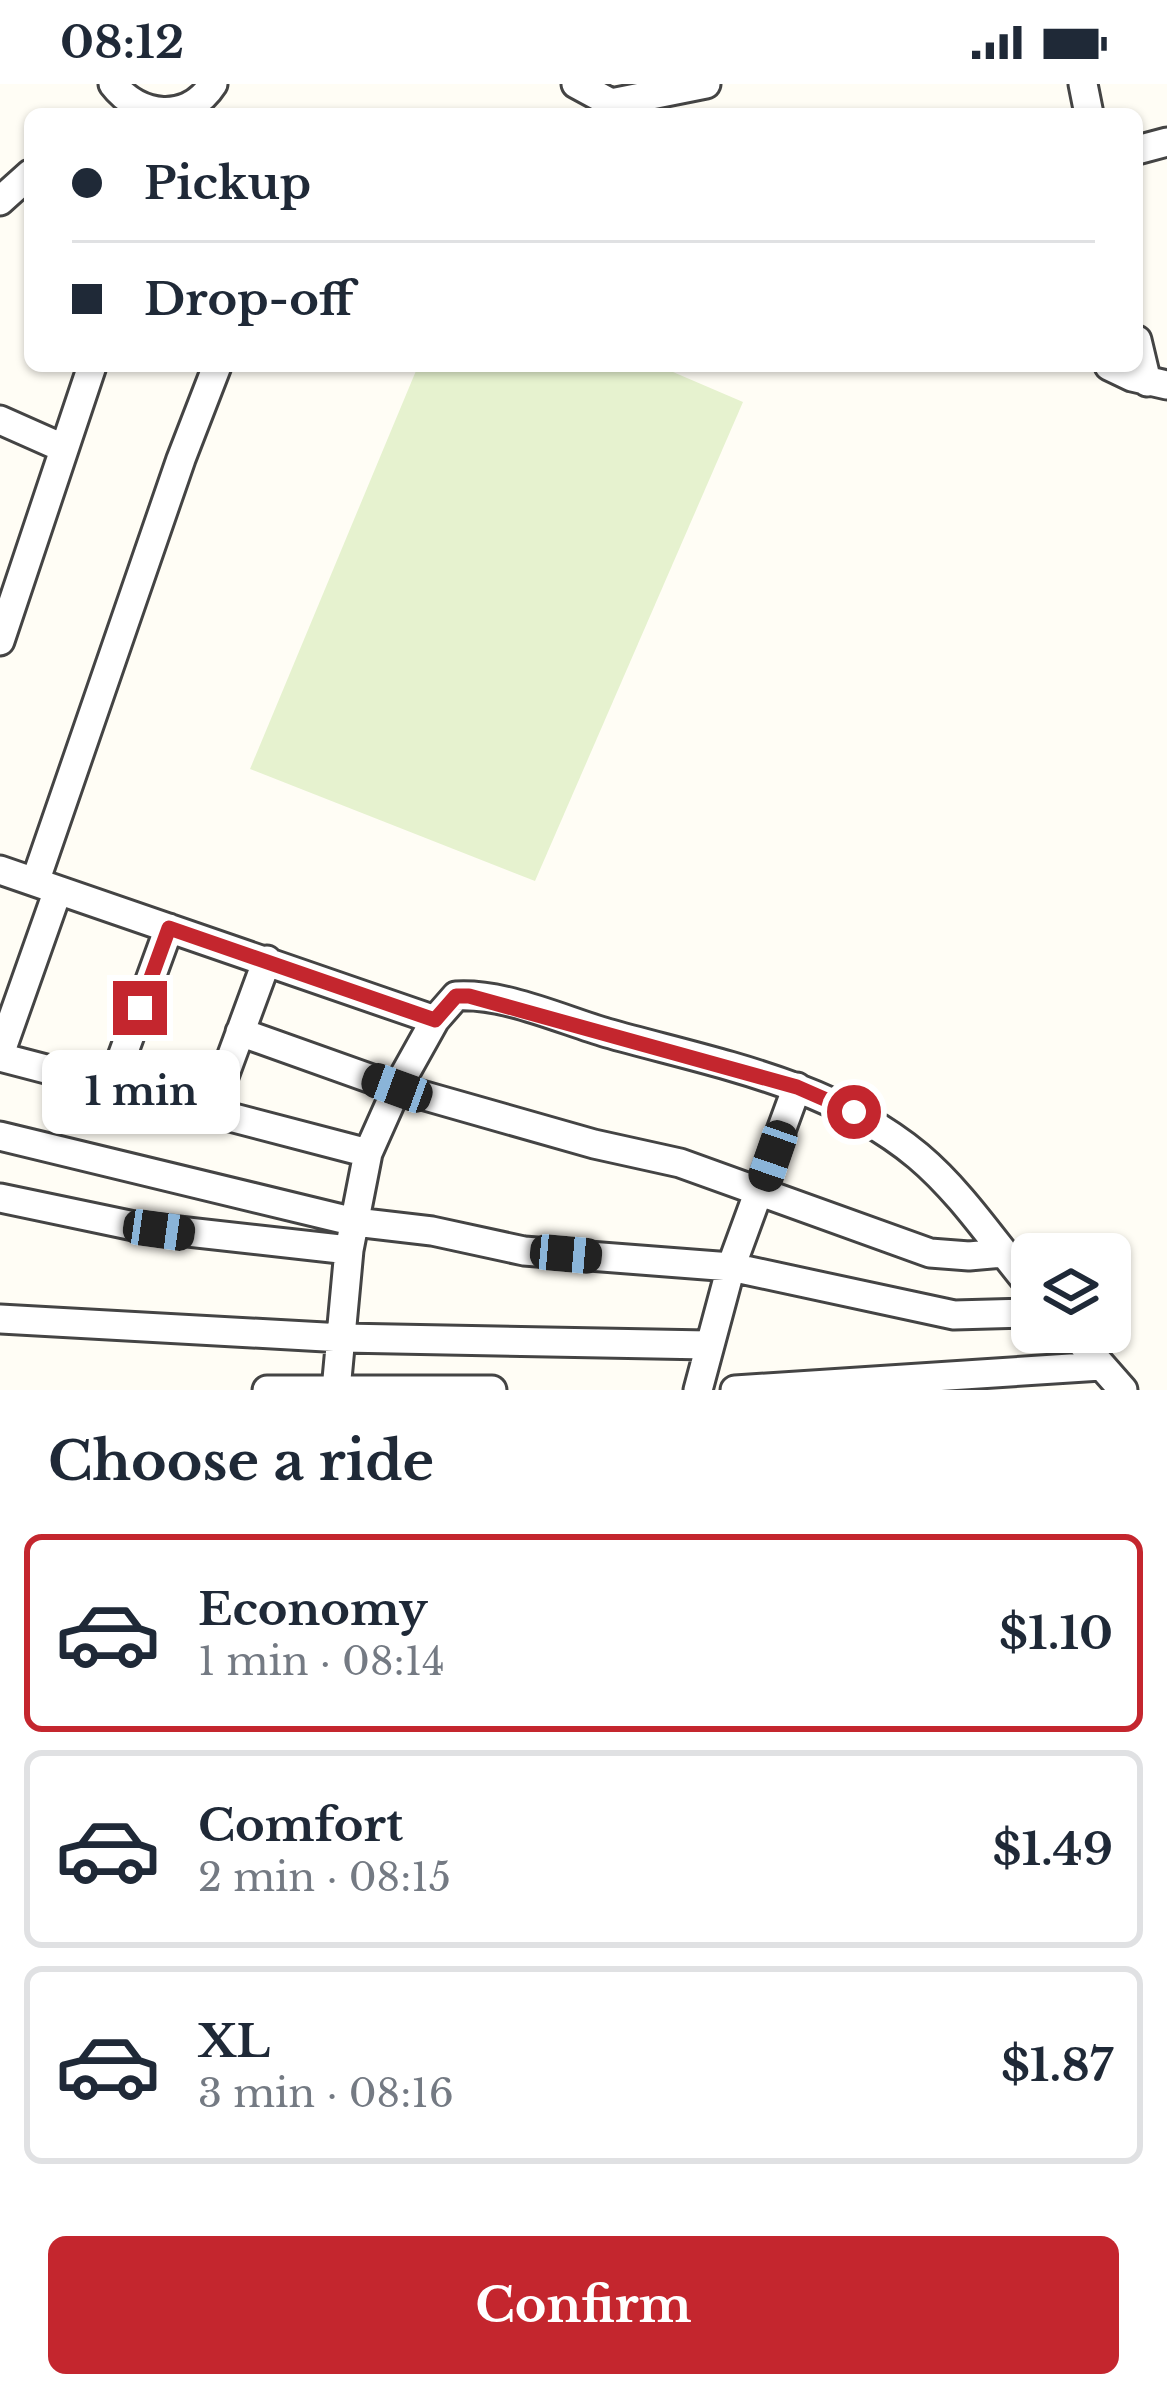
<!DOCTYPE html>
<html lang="en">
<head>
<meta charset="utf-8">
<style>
  :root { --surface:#fff; --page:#f6f6f7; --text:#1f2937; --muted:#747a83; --line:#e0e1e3; --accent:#c4262e }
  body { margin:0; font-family:"Libre Baskerville",serif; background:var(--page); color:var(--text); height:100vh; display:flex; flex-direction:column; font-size:45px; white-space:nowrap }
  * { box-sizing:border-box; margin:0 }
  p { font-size:39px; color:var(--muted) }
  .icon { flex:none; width:66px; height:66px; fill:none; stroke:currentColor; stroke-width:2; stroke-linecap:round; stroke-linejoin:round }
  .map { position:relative; height:1306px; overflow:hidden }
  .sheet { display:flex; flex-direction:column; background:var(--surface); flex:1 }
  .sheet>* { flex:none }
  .hud { position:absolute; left:24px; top:24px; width:1119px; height:264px; border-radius:18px; box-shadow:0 3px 9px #0004; display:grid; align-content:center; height:264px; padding:0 48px; background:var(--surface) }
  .fabs { position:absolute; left:1011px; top:1149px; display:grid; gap:24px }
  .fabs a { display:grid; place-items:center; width:120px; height:120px; border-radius:18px; background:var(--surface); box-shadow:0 3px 9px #0004; font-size:60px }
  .end { position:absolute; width:54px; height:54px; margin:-27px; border:15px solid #c4262e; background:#fff; box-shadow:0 0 0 6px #fff }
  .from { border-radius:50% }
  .bubble { position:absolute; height:84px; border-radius:18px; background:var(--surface); box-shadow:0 3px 9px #0004; font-size:39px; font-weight:800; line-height:84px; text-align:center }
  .car { position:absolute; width:36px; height:72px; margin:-36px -18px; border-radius:15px; box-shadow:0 0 9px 3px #0007; background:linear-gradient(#222 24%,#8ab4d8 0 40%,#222 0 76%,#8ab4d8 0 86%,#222 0) }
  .hud b { display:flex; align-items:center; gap:42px; height:114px; font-size:45px }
  .hud b+b { border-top:3px solid var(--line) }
  .hud i { width:30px; height:30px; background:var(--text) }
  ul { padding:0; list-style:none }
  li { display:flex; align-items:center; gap:36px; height:198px; margin:0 24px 18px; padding:0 24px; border:6px solid var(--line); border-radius:18px }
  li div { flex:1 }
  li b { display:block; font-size:45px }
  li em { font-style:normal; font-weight:800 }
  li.on { border-color:var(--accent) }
  li>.icon { width:108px; height:108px; stroke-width:1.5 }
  h2 { padding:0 48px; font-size:54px; line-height:144px }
  .action { display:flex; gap:24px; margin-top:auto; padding:24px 48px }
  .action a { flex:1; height:138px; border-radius:18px; background:var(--accent); color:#fff; font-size:48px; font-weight:800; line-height:138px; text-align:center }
  .status { display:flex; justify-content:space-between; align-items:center; height:84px; padding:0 60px; background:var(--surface); direction:ltr }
  .status svg { height:33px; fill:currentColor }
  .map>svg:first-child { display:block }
  .pitch { fill:#e6f2cf }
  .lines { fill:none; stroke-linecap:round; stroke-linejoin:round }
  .minor-casing { stroke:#444; stroke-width:33 }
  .minor { stroke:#fff; stroke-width:27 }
  .route { stroke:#c4262e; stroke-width:15 }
</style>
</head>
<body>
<div class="status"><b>08:12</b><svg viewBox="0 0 49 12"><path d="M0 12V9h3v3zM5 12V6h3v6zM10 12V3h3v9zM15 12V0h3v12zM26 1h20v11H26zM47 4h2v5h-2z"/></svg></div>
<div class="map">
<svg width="1167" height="1306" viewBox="0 0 1167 1306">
  <rect width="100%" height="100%" fill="#fffdf5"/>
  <path class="pitch" d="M418,282H659L743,318L535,797L250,685Z"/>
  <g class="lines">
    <defs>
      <path id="minor" d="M113,0C139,34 188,39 213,0
        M576,0L622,25
        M1083,0L1089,30
        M611,19L706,0
        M1137,66L1167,58
        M0,117L30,90
        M1137,256L1147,298
        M1109,282L1132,293L1167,301
        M0,336L63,364
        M0,557L92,282
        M0,786L435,936
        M35,798L181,375L217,282
        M240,948L397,1004L594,1060L680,1079L930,1169L969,1172L1003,1169
        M0,970L58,806
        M0,973L368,1069
        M111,1003L169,844
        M211,1028L267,876
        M0,1052L355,1138L432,1147L524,1167L731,1183L954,1231L1032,1229
        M0,1114L134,1142L349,1166
        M0,1235L343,1254L708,1261
        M1072,1248L1123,1306
        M267,1306H492
        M336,1306L349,1166L368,1069L397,1004L435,936L456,912C504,909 560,935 607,949C714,979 830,999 918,1072C962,1109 995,1160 1032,1204
        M698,1306L731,1183L797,1003
        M735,1306L1101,1282"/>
    </defs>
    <use href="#minor" class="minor-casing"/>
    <use href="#minor" class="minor"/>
  </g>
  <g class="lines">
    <path class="route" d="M140,924L169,844L435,936L456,912H469L797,1003L854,1028"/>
  </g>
</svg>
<div class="fabs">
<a><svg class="icon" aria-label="layers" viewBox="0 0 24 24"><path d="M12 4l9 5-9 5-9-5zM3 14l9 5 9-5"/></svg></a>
</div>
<i class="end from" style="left:854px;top:1028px"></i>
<i class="end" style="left:140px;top:924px"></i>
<div class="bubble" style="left:42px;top:966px;width:198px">1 min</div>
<i class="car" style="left:397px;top:1004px;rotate:290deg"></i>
<i class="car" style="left:773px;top:1072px;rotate:199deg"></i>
<i class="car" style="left:159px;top:1146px;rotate:98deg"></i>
<i class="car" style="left:566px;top:1170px;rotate:95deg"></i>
<div class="hud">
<b><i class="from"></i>Pickup</b>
<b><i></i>Drop-off</b>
</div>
</div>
<section class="sheet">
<h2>Choose a ride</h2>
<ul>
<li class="on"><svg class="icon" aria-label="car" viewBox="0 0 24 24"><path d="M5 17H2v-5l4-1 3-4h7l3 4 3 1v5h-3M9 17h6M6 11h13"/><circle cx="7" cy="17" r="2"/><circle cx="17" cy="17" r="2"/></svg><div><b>Economy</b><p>1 min · 08:14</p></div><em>$1.10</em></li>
<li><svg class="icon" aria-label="car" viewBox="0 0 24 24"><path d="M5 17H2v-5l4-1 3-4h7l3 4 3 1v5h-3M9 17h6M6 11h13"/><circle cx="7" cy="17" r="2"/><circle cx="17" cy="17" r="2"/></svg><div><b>Comfort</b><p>2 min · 08:15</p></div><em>$1.49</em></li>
<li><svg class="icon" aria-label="car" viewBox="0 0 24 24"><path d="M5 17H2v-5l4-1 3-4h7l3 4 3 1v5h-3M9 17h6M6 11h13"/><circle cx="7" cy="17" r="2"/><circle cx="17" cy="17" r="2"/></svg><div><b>XL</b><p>3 min · 08:16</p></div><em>$1.87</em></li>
</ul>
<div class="action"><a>Confirm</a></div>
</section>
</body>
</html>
